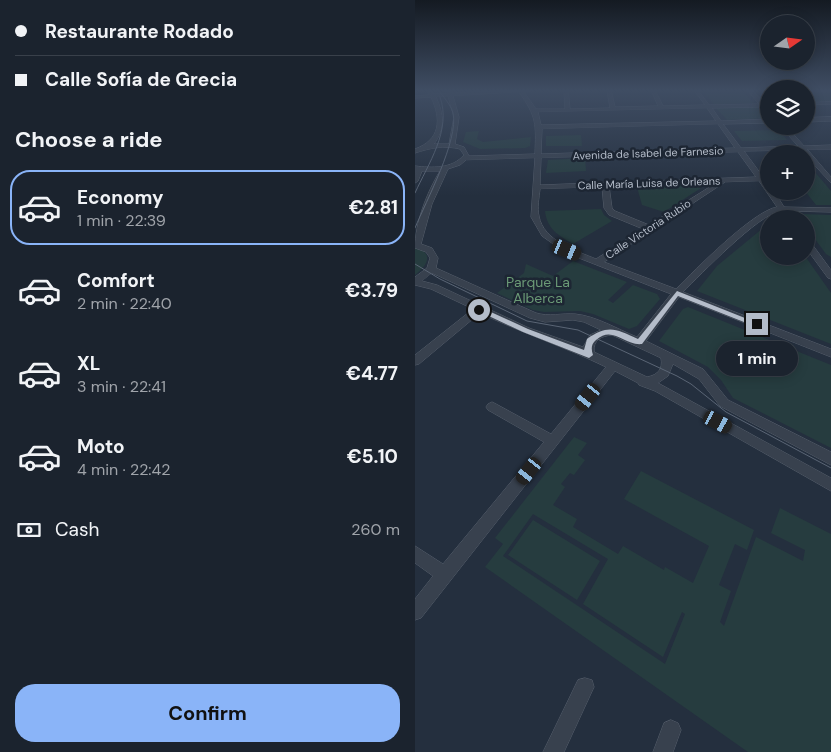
<!DOCTYPE html>
<html lang="en">
<head>
<meta charset="utf-8">
<style>
  :root { --surface:#1b232e; --page:#282f3a; --text:#f1f3f6; --muted:#a0a4aa; --line:#39404a; --accent:#8ab4f8 }
  body { margin:0; font-family:"DM Sans",sans-serif; background:var(--page); color:var(--text); height:100vh; display:flex; flex-direction:column; font-size:19px; white-space:nowrap }
  * { box-sizing:border-box; margin:0 }
  p { font-size:16px; color:var(--muted) }
  .icon { flex:none; width:28px; height:28px; fill:none; stroke:currentColor; stroke-width:2; stroke-linecap:round; stroke-linejoin:round }
  .map { position:relative; flex:1; overflow:hidden }
  .panel { display:flex; flex-direction:column; background:var(--surface); width:415px }
  .panel>* { flex:none }
  .banner { display:grid; align-content:center; height:110px; padding:0 15px; background:var(--surface) }
  .needle { width:32px; rotate:76deg }
  .tools { position:absolute; left:345px; top:15px; display:grid; gap:10px }
  .tools a { display:grid; place-items:center; width:55px; height:55px; border-radius:50%; background:var(--surface); box-shadow:0 2px 12px #0003,0 0 0 1px var(--line); font-size:25px }
  .end { position:absolute; width:22px; height:22px; margin:-11px; border:6px solid #b4bcc9; background:#111; box-shadow:0 0 0 2px #111 }
  .from { border-radius:50% }
  .bubble { position:absolute; height:35px; border-radius:18px; background:var(--surface); box-shadow:0 2px 12px #0003,0 0 0 1px var(--line); font-size:16px; font-weight:700; line-height:35px; text-align:center }
  .car { position:absolute; width:15px; height:30px; margin:-15px -8px; border-radius:6px; box-shadow:0 0 4px 1px #0007; background:linear-gradient(#222 24%,#8ab4d8 0 40%,#222 0 76%,#8ab4d8 0 86%,#222 0) }
  .banner b { display:flex; align-items:center; gap:18px; height:48px; font-size:19px }
  .banner b+b { border-top:1px solid var(--line) }
  .banner i { width:12px; height:12px; background:var(--text) }
  ul { padding:0; list-style:none }
  li { display:flex; align-items:center; gap:15px; height:75px; margin:0 10px 8px; padding:0 5px; border:2px solid transparent; border-radius:20px }
  li div { flex:1 }
  li b { display:block; font-size:19px }
  li em { font-style:normal; font-weight:700 }
  li.on { border-color:var(--accent) }
  li>.icon { width:45px; height:45px; stroke-width:1.5 }
  h2 { padding:0 15px; font-size:22px; line-height:60px }
  .pay { display:flex; align-items:center; gap:12px; height:55px; padding:0 15px; font-size:19px }
  .pay p { margin-inline-start:auto }
  .primary-button { display:flex; gap:10px; margin-top:auto; padding:10px 15px }
  .primary-button a { flex:1; height:58px; border-radius:20px; background:var(--accent); color:#111; font-size:20px; font-weight:700; line-height:58px; text-align:center }
  main { display:flex; flex:1; min-height:0 }
  .map>svg:first-child { display:block }
  .green { fill:#263c3f; fill-rule:evenodd }
  .lines { fill:none; stroke-linecap:round; stroke-linejoin:round }
  .minor-casing { stroke:#565f6c; stroke-width:1 }
  .minor { fill:#38414e; fill-rule:evenodd }
  .tram { stroke:#5a6575; stroke-width:1 }
  .route { fill:#b4bcc9 }
  .labels { text-anchor:middle; stroke-width:5; stroke-linejoin:round; paint-order:stroke }
  .far-street-label { font-size:11px; fill:#b4bcc9; stroke:#1d2633 }
  .park-label { font-size:14px; fill:#6b9a76; stroke:#1d2633 }
</style>
</head>
<body>
<main>
<section class="panel">
<div class="banner">
<b><i class="from"></i>Restaurante Rodado</b>
<b><i></i>Calle Sofía de Grecia</b>
</div>
<h2>Choose a ride</h2>
<ul>
<li class="on"><svg class="icon" aria-label="car" viewBox="0 0 24 24"><path d="M5 17H2v-5l4-1 3-4h7l3 4 3 1v5h-3M9 17h6M6 11h13"/><circle cx="7" cy="17" r="2"/><circle cx="17" cy="17" r="2"/></svg><div><b>Economy</b><p>1 min · 22:39</p></div><em>€2.81</em></li>
<li><svg class="icon" aria-label="car" viewBox="0 0 24 24"><path d="M5 17H2v-5l4-1 3-4h7l3 4 3 1v5h-3M9 17h6M6 11h13"/><circle cx="7" cy="17" r="2"/><circle cx="17" cy="17" r="2"/></svg><div><b>Comfort</b><p>2 min · 22:40</p></div><em>€3.79</em></li>
<li><svg class="icon" aria-label="car" viewBox="0 0 24 24"><path d="M5 17H2v-5l4-1 3-4h7l3 4 3 1v5h-3M9 17h6M6 11h13"/><circle cx="7" cy="17" r="2"/><circle cx="17" cy="17" r="2"/></svg><div><b>XL</b><p>3 min · 22:41</p></div><em>€4.77</em></li>
<li><svg class="icon" aria-label="car" viewBox="0 0 24 24"><path d="M5 17H2v-5l4-1 3-4h7l3 4 3 1v5h-3M9 17h6M6 11h13"/><circle cx="7" cy="17" r="2"/><circle cx="17" cy="17" r="2"/></svg><div><b>Moto</b><p>4 min · 22:42</p></div><em>€5.10</em></li>
</ul>
<div class="pay"><svg class="icon" aria-label="cash" viewBox="0 0 24 24"><path d="M3 7h18v10H3z"/><circle cx="12" cy="12" r="2"/></svg>Cash<p>260 m</p></div>
<div class="primary-button"><a>Confirm</a></div>
</section>
<div class="map">
<svg width="416" height="752" viewBox="0 0 416 752">
  <rect width="100%" height="100%" fill="#242f3e"/>
  <path class="green" d="M290,90L327,91L338,103L299,104L288,91Z
    M391,92L416,93V101L391,102Z
    M341,107L354,118L312,120L301,108Z
    M364,130L372,140L327,141L319,131Z
    M64,131L62,139L68,142L116,137L115,146L110,148L65,149L48,142L51,132Z
    M166,135L167,146H131V136Z
    M170,158L171,171L131,173L133,160Z
    M391,165H394L416,191V205H401L390,191Z
    M282,185L286,188L249,212L227,205L222,187Z
    M186,209L189,215L197,221L158,244C143,235 132,229 130,211Z
    M385,214L416,215V257L411,254L391,227V219H385L382,216Z
    M354,223V256H390L416,293V344L282,291L302,266Z
    M0,247C20,253 12,266 0,275Z
    M158,261L212,282L193,300L198,303L218,285L242,294L245,299L222,326L214,329L178,314L165,311L129,312L118,310L82,293L109,273L111,264L138,276Z
    M273,307L416,365V448L318,398L306,380L293,367L244,341L268,309Z
    M159,437L172,443L163,455L170,460L159,475L155,473L146,484L150,487L138,505L162,519L158,527L203,554L208,546L249,570L250,567L278,583L294,546L209,499L226,471L339,530L332,550L320,544L304,585L316,591L305,622L309,626L341,537L388,561L390,550L356,533L365,508L416,534V752H333L70,567L88,544L80,538ZM118,514L193,559L168,604L248,657L267,612L270,614L250,664L88,556Z
    M118,520L185,561L162,600L93,555Z"/>
  <g class="lines">
    <defs>
      <path id="minor" d="M29,90H33L36,93L119,90L109,92L121,109H150L149,90H153L155,109L195,108L192,90H196L200,107L243,106L236,90H240L248,106L290,105L279,90H283L294,105L344,104L332,90H337L350,104H354V106L350,108L347,107L297,108L306,121L354,119V123L308,124L326,148L383,146L365,126H371L389,146L416,145V149H392L416,177V183L391,156V154L385,150L329,151L354,185V191H359L369,207L416,208V212L372,211L378,219H370L365,211C344,214 285,275 268,292L416,349V357L264,297L231,341L288,369L313,400L416,452V465L305,406L284,379L258,364L253,376L243,383L416,478V491L240,391L224,385L223,383L200,371L6,618L0,620V599L18,576L0,563V546L28,564L129,442L73,410L71,407L73,404L77,402L81,404L136,434L191,367C150,347 107,333 65,313L4,364L0,365V355L58,309L16,289L0,285V277L12,268L15,258L11,252L0,248C0,223 12,192 25,171H7L3,181L0,183V166C17,168 37,169 49,155L45,149C29,145 15,148 0,153V149C25,140 27,120 16,97L0,98V96L14,95L13,92L15,91L19,94H31ZM104,92C122,117 121,124 120,154L54,156L49,147L40,144L44,117L38,96ZM33,96L39,117L34,144H19C30,129 29,114 21,97ZM292,108L301,121L126,125L123,112ZM303,124L320,148L126,154L127,129ZM323,152L341,177L125,185L126,158ZM120,158L116,217L127,236L151,253L256,294L222,337C202,329 181,316 160,314C147,313 134,317 121,313L21,268L23,258L17,248L6,244L17,204L33,169L45,165L51,160ZM344,181L362,207C338,211 280,270 261,289L189,262L310,182ZM301,183L234,225L200,211L197,208L194,186ZM187,187L189,208L194,215L228,229L181,259C162,251 128,241 124,216C122,208 124,198 125,189ZM17,273L115,318L130,322L158,320L169,322L186,330L175,335L168,347L114,328L22,285L7,281ZM197,335L246,358C248,369 243,375 232,377L179,352C178,340 186,336 197,335Z
        M391,90H416V92H391Z
        M416,102V104L391,105V103Z
        M416,117V121L391,122V118Z
        M391,240H394L416,270V279L413,278L391,248Z
        M170,678L177,680L179,687L149,752H128L163,680Z
        M256,720L263,723L266,730L258,752H238L249,723Z"/>
    </defs>
    <use href="#minor" class="minor-casing"/>
    <use href="#minor" class="minor"/>
    <path class="tram" d="M0,193C13,164 37,130 25,97
      M0,228C11,201 44,140 38,113C36,105 28,96 23,90
      M0,264L25,279L112,321L163,330L262,376L276,384L311,412L416,468"/>
  </g>
  <linearGradient id="sky" x2="0" y2="1"><stop stop-color="#141a22"/><stop offset="0.46" stop-color="#3f4d63"/><stop offset="1" stop-color="#3f4d63" stop-opacity="0"/></linearGradient>
  <rect width="416" height="196" fill="url(#sky)"/>
  <path class="route" d="M262,291L345,324L339,326L263,296L227,344C209,346 198,325 181,340C176,344 176,349 178,355L174,358L108,332L61,310L67,308L113,329L169,350L172,339C193,324 201,329 223,339Z"/>
  <g class="labels">
    <g class="far-street-label">
      <text transform="translate(233 153) rotate(-2)" y="4">Avenida de Isabel de Farnesio</text>
      <text transform="translate(234 183) rotate(-2)" y="4">Calle María Luisa de Orleans</text>
      <text transform="translate(233 229) rotate(-33)" y="4">Calle Victoria Rubio</text>
    </g>
    <g class="park-label">
      <text x="123" y="287">Parque La<tspan x="123" dy="16">Alberca</tspan></text>
    </g>
  </g>
</svg>
<div class="tools">
<a><svg class="needle" viewBox="-14 -14 28 28"><path d="M0-13l5 13h-10z" fill="#e53935"/><path d="M0 13l5-13h-10z" fill="#a0a4aa"/></svg></a>
<a><svg class="icon" aria-label="layers" viewBox="0 0 24 24"><path d="M12 4l9 5-9 5-9-5zM3 14l9 5 9-5"/></svg></a>
<a>+</a>
<a>−</a>
</div>
<i class="end from" style="left:64px;top:310px"></i>
<i class="end" style="left:342px;top:324px"></i>
<div class="bubble" style="left:301px;top:341px;width:82px">1 min</div>
<i class="car" style="left:152px;top:250px;rotate:112deg"></i>
<i class="car" style="left:173px;top:397px;rotate:219deg"></i>
<i class="car" style="left:303px;top:422px;rotate:118deg"></i>
<i class="car" style="left:114px;top:471px;rotate:219deg"></i>
</div>
</main>
</body>
</html>
